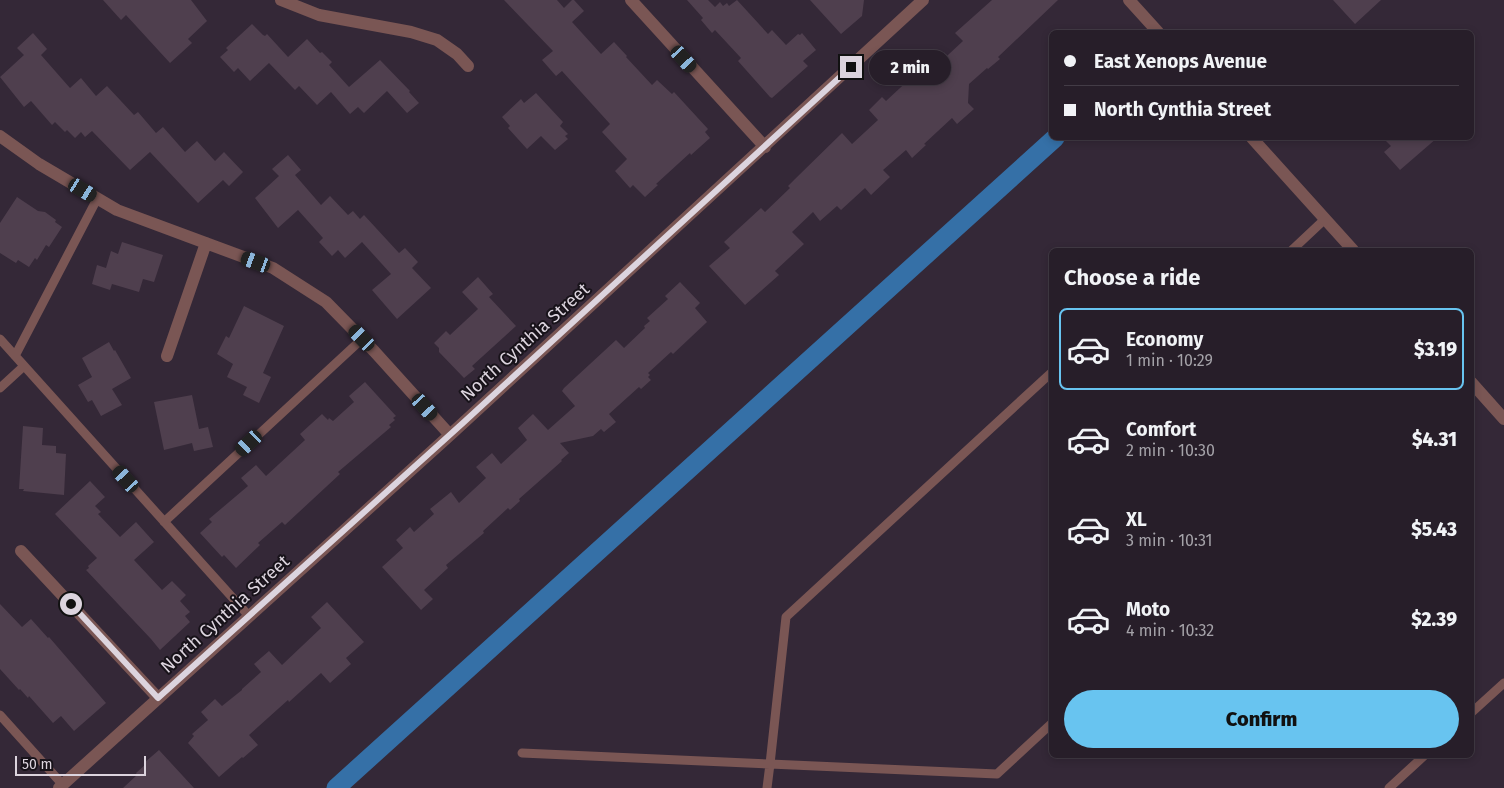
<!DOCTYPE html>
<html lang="en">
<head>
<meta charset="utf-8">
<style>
  :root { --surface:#271e29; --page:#332b35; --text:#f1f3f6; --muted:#a4a2a8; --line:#433c46; --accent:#68c4f0 }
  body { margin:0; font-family:"Fira Sans",sans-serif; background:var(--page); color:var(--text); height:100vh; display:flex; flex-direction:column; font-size:19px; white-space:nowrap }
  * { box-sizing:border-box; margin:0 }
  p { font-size:16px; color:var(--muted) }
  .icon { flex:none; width:28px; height:28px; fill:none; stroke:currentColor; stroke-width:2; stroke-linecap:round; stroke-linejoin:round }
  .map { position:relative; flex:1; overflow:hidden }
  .details { position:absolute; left:1049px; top:248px; width:425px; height:510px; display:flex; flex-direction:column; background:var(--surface); border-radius:8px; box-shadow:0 2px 8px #0003,0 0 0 1px var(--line) }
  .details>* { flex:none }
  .banner { position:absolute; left:1049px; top:30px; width:425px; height:110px; border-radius:8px; box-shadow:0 2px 8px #0003,0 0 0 1px var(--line); display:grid; align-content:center; height:110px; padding:0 15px; background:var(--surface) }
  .scale { position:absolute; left:15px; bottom:12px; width:131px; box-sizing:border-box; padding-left:5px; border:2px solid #dcd4de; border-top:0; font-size:14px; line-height:18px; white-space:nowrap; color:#dcd4de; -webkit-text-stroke:4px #18131a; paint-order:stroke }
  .end { position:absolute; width:22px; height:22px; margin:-11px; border:6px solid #dcd4de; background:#111; box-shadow:0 0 0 2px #111 }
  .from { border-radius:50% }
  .bubble { position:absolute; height:35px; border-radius:18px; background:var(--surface); box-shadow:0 2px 8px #0003,0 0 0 1px var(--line); font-size:16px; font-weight:800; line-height:35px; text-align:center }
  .car { position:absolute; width:15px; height:30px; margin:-15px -8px; border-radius:6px; box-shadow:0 0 4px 1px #0007; background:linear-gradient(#222 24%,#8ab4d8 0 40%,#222 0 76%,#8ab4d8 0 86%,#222 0) }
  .banner b { display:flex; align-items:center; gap:18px; height:48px; font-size:19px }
  .banner b+b { border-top:1px solid var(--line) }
  .banner i { width:12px; height:12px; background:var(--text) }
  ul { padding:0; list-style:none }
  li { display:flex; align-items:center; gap:15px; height:82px; margin:0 10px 8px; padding:0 5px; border:2px solid transparent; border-radius:8px }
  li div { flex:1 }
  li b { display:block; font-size:19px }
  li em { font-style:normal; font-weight:800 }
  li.active { border-color:var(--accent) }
  li>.icon { width:45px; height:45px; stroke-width:1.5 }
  h2 { padding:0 15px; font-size:22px; line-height:60px }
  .primary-button { display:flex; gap:10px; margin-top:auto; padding:10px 15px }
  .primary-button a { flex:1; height:58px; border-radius:30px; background:var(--accent); color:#111; font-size:20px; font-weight:800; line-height:58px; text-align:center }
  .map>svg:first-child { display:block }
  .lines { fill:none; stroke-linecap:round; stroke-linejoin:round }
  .canal { stroke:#3570a7; stroke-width:19 }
  .building { fill:#4f3f4e }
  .service { stroke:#7a5654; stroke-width:9 }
  .minor { stroke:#7a5654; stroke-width:12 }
  .tertiary { stroke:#7a5654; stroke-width:12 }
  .route { stroke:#dcd4de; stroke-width:6 }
  .labels { text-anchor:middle; stroke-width:4; stroke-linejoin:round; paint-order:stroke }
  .street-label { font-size:18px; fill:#dcd4de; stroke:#18131a }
</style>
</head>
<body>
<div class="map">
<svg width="1504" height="788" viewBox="0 0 1504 788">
  <rect width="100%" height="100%" fill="#342837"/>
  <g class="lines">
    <path class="canal" d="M336,788L1055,138"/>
  </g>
  <path class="building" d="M103,0H191L207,21L188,39L192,43L170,63L126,15L121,20Z
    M504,0H557L564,8L572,0H574L584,11L572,22L601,54L614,42L627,56L626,57L652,85L657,80L672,94L674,92L708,129L705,132L710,138L691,155L690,153L656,184L658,185L645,197L633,185L630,188L615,171L627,159L602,132L610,124L562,71L556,76L542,60L553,51Z
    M687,0H708L715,7L720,2L723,6L727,3L729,6L737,0L768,34L772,30L786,45L798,34L800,35L802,33L816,50L803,61L808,66L772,98L770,97L738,61L741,58L715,30L712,33L701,20L703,18Z
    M810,0H864L862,16L841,34Z
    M992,0H1058L998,57L1000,59L988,69L987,68L969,84L968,103L974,109L957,124L952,118L924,144L926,145L912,158L906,150L883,170L890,177L871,195L865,188L841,210L837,206L820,221L813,212L792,232L804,244L775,271L779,275L745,305L709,266L730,248L724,242L761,208L765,212L790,188L788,186L795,179L842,133L852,144L878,120L869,110L882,97L886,101L914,75L911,72L926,59L934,68L963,41L955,33Z
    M1333,0H1381L1355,24Z
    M252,24L263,35L265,36L267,34L288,57L307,39L320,53L322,52L332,62L329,65L349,87L380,60L410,91L409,92L419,103L407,113L387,91L364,113L358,107L350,114L331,92L317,105L299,86L295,90L269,63L250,81L238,68L234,72L220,57L228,50L226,48Z
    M33,33L47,49L41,55L70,88L81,78L96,96L107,86L134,115L138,112L156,133L163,127L185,152L197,141L215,161L224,152L243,172L229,186L223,180L198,203L150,152L130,170L92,131L85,137L81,132L75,138L67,130L65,132L55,122L52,125L31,101L24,107L0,77L24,55L17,48Z
    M536,93L563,122L560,126L568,134L565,136L568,139L555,150L541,136L527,149L508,128L510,126L502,117L521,99L524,103Z
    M1383,138H1437L1400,170L1384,152L1391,146Z
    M288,155L301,170L295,175L321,205L330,196L348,215L353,211L360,219L364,215L399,253L405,248L418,262L412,268L431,288L397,319L372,290L391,274L362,242L345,258L338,250L332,256L319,242L323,238L298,210L278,228L255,198L279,176L272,169Z
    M17,197L38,211L45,212L56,220L55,222L62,227L49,247L46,245L37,260L35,258L29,267L18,260L16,263L0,253V223Z
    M122,242L163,255L154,282L143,279L139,292L112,284L110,290L92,284L97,265L106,268L111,251L118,254Z
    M478,277L493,294L489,297L516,326L472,366L475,369L464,378L439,352V348L434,343L446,331L450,335L478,309L462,292Z
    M680,282L700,303L695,308L707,322L673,354L671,352L648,373L650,375L648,377L651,380L641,389L639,387L609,414L616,422L604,432L601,429L593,436L560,443L569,453L561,460L562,461L519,499L520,501L510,510L508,508L483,531L484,533L446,565L448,568L424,590L433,599L421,610L382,567L403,548L396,540L410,527L414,532L434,514L430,509L451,492L459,503L486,478L476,467L492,453L501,464L527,440L518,428L533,414L548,430L575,406L562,391L564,388L616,340L624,348L645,328L644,326L650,321L647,318L668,299L665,296Z
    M244,306L284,326L263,373L271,377L259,403L243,395L247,387L227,377L233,364L217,354L226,336L229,338Z
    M109,342L114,351L115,350L131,378L112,389L122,405L101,416L92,400L88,402L78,385L92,377L82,358Z
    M365,382L396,416L393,418L395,420L389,425L391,427L338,472L340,474L285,525L282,522L258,543L260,545L236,568L224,555L222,557L200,533L212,522L209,519L248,486L241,478L256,465L266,476L305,440L300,434L322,414L328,420L329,418L333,421L354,402L349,396Z
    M192,395L199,429L208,427L213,447L194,451L192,443L164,450L154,402Z
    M23,426L43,428L42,445L56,446V453L66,454L64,495L23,491L24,489H19Z
    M90,481L105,497L95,506L101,512L98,514L120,537L136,522L154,542L134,560L162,590L172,581L186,595L180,601L190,612L185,616L190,622L160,650L151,639L86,570L89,568L88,566L97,558L55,514Z
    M327,602L364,642L346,658L351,664L330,683L321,673L289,702L288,700L249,735L258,745L243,758L242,757L219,777L188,743L194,736L192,734L208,720L201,712L215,699L222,706L242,690V689L261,672L254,664L269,651L282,665L321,628L311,617Z
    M0,604L21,626L22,627L31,619L48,638L49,637L106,703L74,731L61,716L53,723L29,696L28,698L20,689L19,690L0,669Z
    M159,750L194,788H123L137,775L136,773L146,764L144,763Z"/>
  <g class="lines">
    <path class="service" d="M1292,250L1325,219
      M0,339L249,616
      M15,356L97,199
      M1051,373L786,617L770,764L997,774L1051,724
      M0,388L24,366
      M164,522L362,339
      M1471,713L1504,683
      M0,715L63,785
      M522,753L770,764L767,788
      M1389,788L1425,755"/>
    <path class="minor" d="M281,0L319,15L411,32L437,40L457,54L468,66
      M631,0L765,147
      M0,136L39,164L117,210L273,268L326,302L374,351L450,435
      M167,356L206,243
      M21,551L158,698
      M59,788L450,435L923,0"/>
    <path class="tertiary" d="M1129,0L1158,32
      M1252,138L1353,250
      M1471,382L1504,419"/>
  </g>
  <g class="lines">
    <path class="route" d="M71,604L158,698L464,422L851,67"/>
  </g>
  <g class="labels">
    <g class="street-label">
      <text transform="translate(525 342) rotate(-42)" y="6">North Cynthia Street</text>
      <text transform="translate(225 614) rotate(-42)" y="6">North Cynthia Street</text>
    </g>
  </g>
</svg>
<div class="scale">50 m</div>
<i class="end from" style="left:71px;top:604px"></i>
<i class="end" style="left:851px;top:67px"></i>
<div class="bubble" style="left:869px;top:50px;width:82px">2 min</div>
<i class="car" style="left:684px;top:59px;rotate:138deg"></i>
<i class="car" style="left:83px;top:190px;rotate:121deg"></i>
<i class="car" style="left:256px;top:262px;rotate:290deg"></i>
<i class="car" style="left:362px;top:338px;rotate:316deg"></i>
<i class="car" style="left:425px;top:407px;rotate:138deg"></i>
<i class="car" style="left:249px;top:443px;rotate:227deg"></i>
<i class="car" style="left:126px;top:479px;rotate:318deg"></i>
<div class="banner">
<b><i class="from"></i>East Xenops Avenue</b>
<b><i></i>North Cynthia Street</b>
</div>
<section class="details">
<h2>Choose a ride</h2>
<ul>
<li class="active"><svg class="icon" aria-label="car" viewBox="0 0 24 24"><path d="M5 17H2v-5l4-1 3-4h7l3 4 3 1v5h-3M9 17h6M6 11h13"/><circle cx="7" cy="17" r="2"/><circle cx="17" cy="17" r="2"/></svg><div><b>Economy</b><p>1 min · 10:29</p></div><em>$3.19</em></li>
<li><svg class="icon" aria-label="car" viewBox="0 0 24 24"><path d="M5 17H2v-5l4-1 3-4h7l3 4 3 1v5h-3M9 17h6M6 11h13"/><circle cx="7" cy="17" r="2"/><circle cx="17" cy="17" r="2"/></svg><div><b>Comfort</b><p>2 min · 10:30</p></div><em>$4.31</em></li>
<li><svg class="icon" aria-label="car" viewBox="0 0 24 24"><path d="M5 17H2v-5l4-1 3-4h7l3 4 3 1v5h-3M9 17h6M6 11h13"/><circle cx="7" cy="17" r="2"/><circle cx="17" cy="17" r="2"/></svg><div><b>XL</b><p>3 min · 10:31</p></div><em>$5.43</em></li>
<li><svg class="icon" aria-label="car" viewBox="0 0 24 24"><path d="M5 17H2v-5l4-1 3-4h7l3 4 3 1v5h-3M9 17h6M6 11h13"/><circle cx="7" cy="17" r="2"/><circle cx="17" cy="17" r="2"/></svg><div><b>Moto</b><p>4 min · 10:32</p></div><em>$2.39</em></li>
</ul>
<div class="primary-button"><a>Confirm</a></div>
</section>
</div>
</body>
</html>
